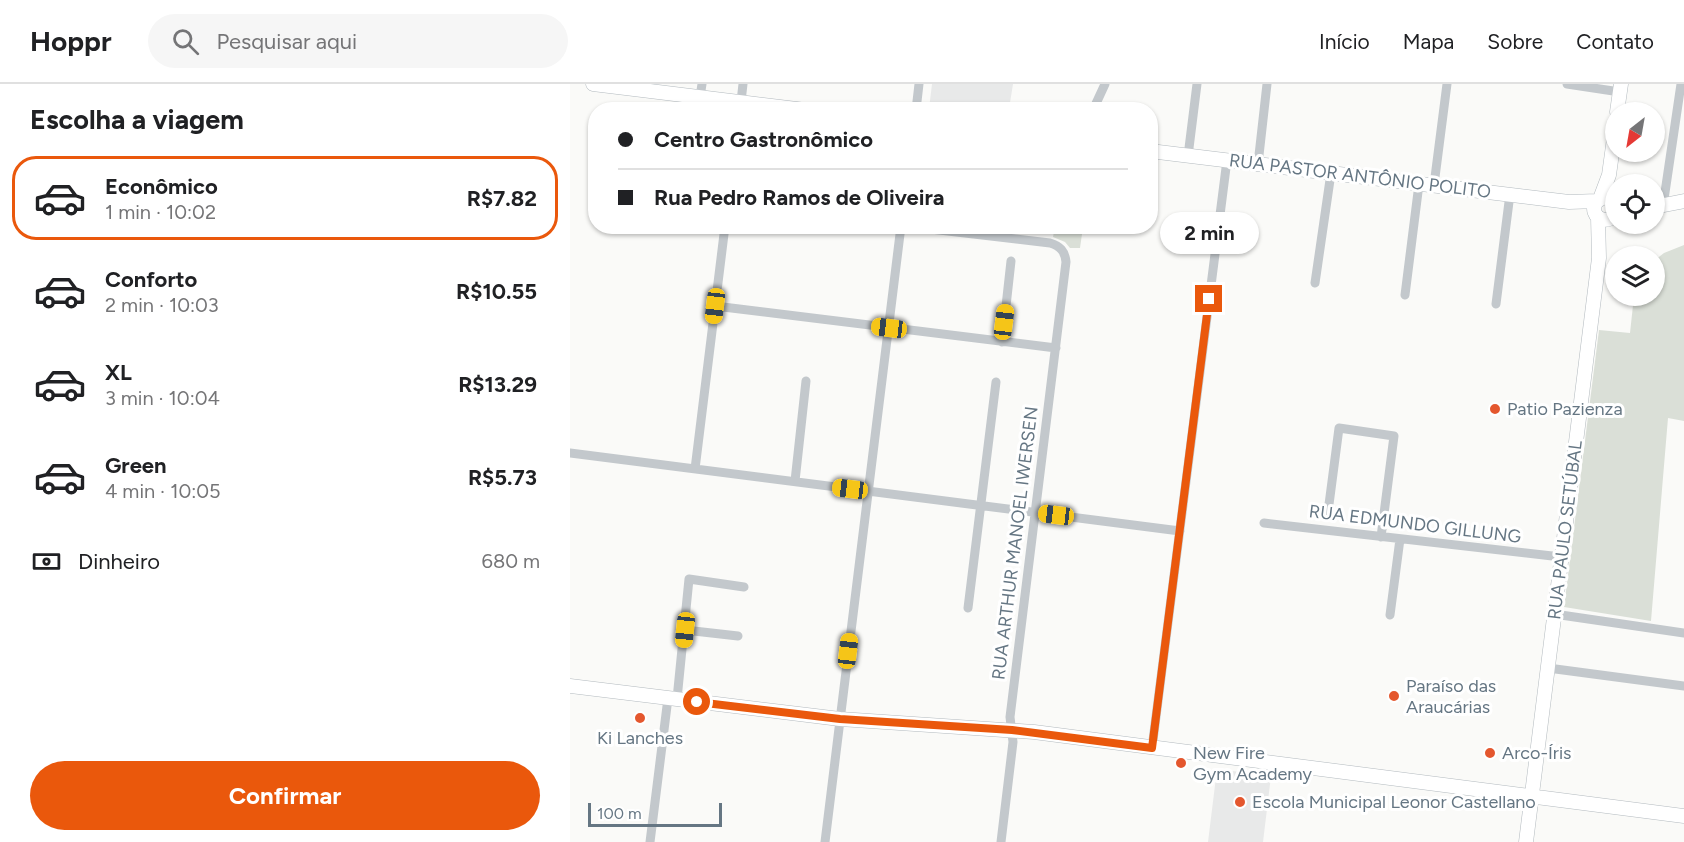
<!DOCTYPE html>
<html lang="pt">
<head>
<meta charset="utf-8">
<style>
  :root { --surface:#fff; --page:#f6f6f6; --text:#202124; --muted:#757577; --line:#e0e0e0; --accent:#ea580c }
  body { margin:0; font-family:Figtree,sans-serif; background:var(--page); color:var(--text); height:100vh; display:flex; flex-direction:column; font-size:22px; white-space:nowrap }
  * { box-sizing:border-box; margin:0 }
  p { font-size:20px; color:var(--muted) }
  .icon { flex:none; width:33px; height:33px; fill:none; stroke:currentColor; stroke-width:2; stroke-linecap:round; stroke-linejoin:round }
  .map { position:relative; flex:1; overflow:hidden }
  .drawer { display:flex; flex-direction:column; background:var(--surface); width:570px }
  .drawer>* { flex:none }
  .banner { position:absolute; left:18px; top:18px; width:570px; height:132px; border-radius:24px; box-shadow:0 2px 4px #0004; display:grid; align-content:center; height:132px; padding:0 30px; background:var(--surface) }
  .needle { width:39px; rotate:211deg }
  .tools { position:absolute; left:1035px; top:18px; display:grid; gap:12px }
  .tools a { display:grid; place-items:center; width:60px; height:60px; border-radius:50%; background:var(--surface); box-shadow:0 2px 4px #0004; font-size:30px }
  .scale { position:absolute; left:18px; bottom:15px; width:134px; box-sizing:border-box; padding-left:6px; border:3px solid #657683; border-top:0; font-size:16px; line-height:21px; white-space:nowrap; color:#657683; -webkit-text-stroke:4px #fff; paint-order:stroke }
  .end { position:absolute; width:27px; height:27px; margin:-14px; border:8px solid #ea580c; background:#fff; box-shadow:0 0 0 3px #fff }
  .from { border-radius:50% }
  .bubble { position:absolute; height:42px; border-radius:21px; background:var(--surface); box-shadow:0 2px 4px #0004; font-size:20px; font-weight:700; line-height:42px; text-align:center }
  .car { position:absolute; width:18px; height:36px; margin:-18px -9px; border-radius:8px; box-shadow:0 0 4px 2px #0007; background:linear-gradient(#f5c518 24%,#345 0 40%,#f5c518 0 76%,#345 0 86%,#f5c518 0) }
  .banner b { display:flex; align-items:center; gap:21px; height:57px; font-size:22px }
  .banner b+b { border-top:2px solid var(--line) }
  .banner i { width:15px; height:15px; background:var(--text) }
  ul { padding:0; list-style:none }
  li { display:flex; align-items:center; gap:18px; height:84px; margin:0 12px 9px; padding:0 18px; border:3px solid transparent; border-radius:24px }
  li div { flex:1 }
  li b { display:block; font-size:22px }
  li em { font-style:normal; font-weight:700 }
  li.active { border-color:var(--accent) }
  li>.icon { width:54px; height:54px; stroke-width:1.5 }
  h2 { padding:0 30px; font-size:27px; line-height:72px }
  .pay { display:flex; align-items:center; gap:15px; height:66px; padding:0 30px; font-size:22px }
  .pay p { margin-inline-start:auto }
  .button { display:flex; gap:12px; margin-top:auto; padding:12px 30px }
  .button a { flex:1; height:69px; border-radius:36px; background:var(--accent); color:#fff; font-size:24px; font-weight:700; line-height:69px; text-align:center }
  header { display:flex; align-items:center; gap:36px; box-sizing:border-box; height:84px; padding:0 30px; background:var(--surface); border-bottom:2px solid var(--line) }
  header strong { font-size:28px }
  nav { display:flex; gap:33px; margin-inline-start:auto; font-size:21px }
  .search { width:420px; height:54px; background:var(--page); display:flex; align-items:center; gap:15px; box-sizing:border-box; padding:0 21px; border-radius:33px; color:var(--muted); font-size:22px }
  main { display:flex; flex:1; min-height:0 }
  .map>svg:first-child { display:block }
  .built { fill:#e8e9e9 }
  .green { fill:#dadfd7 }
  .lines { fill:none; stroke-linecap:round; stroke-linejoin:round }
  .secondary-casing { stroke:#b3babf; stroke-width:15 }
  .minor { stroke:#c3c8cc; stroke-width:9 }
  .secondary { stroke:#fff; stroke-width:14 }
  .route { stroke:#ea580c; stroke-width:8 }
  .poi-dot { fill:#e4572e; stroke:#fff; stroke-width:2 }
  .labels { text-anchor:middle; stroke-width:6; stroke-linejoin:round; paint-order:stroke }
  .street-label { font-size:18px; fill:#657683; stroke:#fff }
  .poi-label { font-size:18px; fill:#657683; stroke:#fff; text-anchor:start }
</style>
</head>
<body>
<header>
<strong>Hoppr</strong>
<div class="search"><svg class="icon" aria-label="search" viewBox="0 0 24 24"><circle cx="10" cy="10" r="6"/><path d="M15 15l6 6"/></svg>Pesquisar aqui</div>
<nav><a>Início</a><a>Mapa</a><a>Sobre</a><a>Contato</a></nav>
</header>
<main>
<section class="drawer">
<h2>Escolha a viagem</h2>
<ul>
<li class="active"><svg class="icon" aria-label="car" viewBox="0 0 24 24"><path d="M5 17H2v-5l4-1 3-4h7l3 4 3 1v5h-3M9 17h6M6 11h13"/><circle cx="7" cy="17" r="2"/><circle cx="17" cy="17" r="2"/></svg><div><b>Econômico</b><p>1 min · 10:02</p></div><em>R$7.82</em></li>
<li><svg class="icon" aria-label="car" viewBox="0 0 24 24"><path d="M5 17H2v-5l4-1 3-4h7l3 4 3 1v5h-3M9 17h6M6 11h13"/><circle cx="7" cy="17" r="2"/><circle cx="17" cy="17" r="2"/></svg><div><b>Conforto</b><p>2 min · 10:03</p></div><em>R$10.55</em></li>
<li><svg class="icon" aria-label="car" viewBox="0 0 24 24"><path d="M5 17H2v-5l4-1 3-4h7l3 4 3 1v5h-3M9 17h6M6 11h13"/><circle cx="7" cy="17" r="2"/><circle cx="17" cy="17" r="2"/></svg><div><b>XL</b><p>3 min · 10:04</p></div><em>R$13.29</em></li>
<li><svg class="icon" aria-label="car" viewBox="0 0 24 24"><path d="M5 17H2v-5l4-1 3-4h7l3 4 3 1v5h-3M9 17h6M6 11h13"/><circle cx="7" cy="17" r="2"/><circle cx="17" cy="17" r="2"/></svg><div><b>Green</b><p>4 min · 10:05</p></div><em>R$5.73</em></li>
</ul>
<div class="pay"><svg class="icon" aria-label="cash" viewBox="0 0 24 24"><path d="M3 7h18v10H3z"/><circle cx="12" cy="12" r="2"/></svg>Dinheiro<p>680 m</p></div>
<div class="button"><a>Confirmar</a></div>
</section>
<div class="map">
<svg width="1114" height="758" viewBox="0 0 1114 758">
  <rect width="100%" height="100%" fill="#fafaf8"/>
  <path class="built" d="M362,0H443L439,25H359Z
    M647,685L701,692L693,758H638Z"/>
  <path class="green" d="M485,143H513L510,164H500L495,158L483,153Z
    M1114,161V337L1098,334L1081,537L994,523L1029,246L1060,249L1064,212H1084L1085,176L1094,169Z"/>
  <g class="lines">
    <defs>
      <path id="secondary" d="M23,0L235,26
        M1047,28L1051,0
        M580,67L999,118L1027,117
        M1030,115L1039,91L1046,40
        M1046,119L1038,113C1014,115 1024,146 1046,132
        M1084,123L1114,117
        M0,602L270,635L464,648L1114,732
        M956,758L1029,174L1028,133"/>
    </defs>
    <use href="#secondary" class="secondary-casing"/>
    <path class="minor" d="M997,0L1050,8
      M130,13L132,0
      M170,26L173,0
      M346,26L349,0
      M523,26L535,0
      M618,72L627,0
      M688,80L697,0
      M864,101L877,0
      M1093,122L1111,0
      M335,142L480,159C490,162 495,167 496,178L440,633L443,658L431,758
      M745,199L761,89
      M835,211L849,100
      M926,220L940,110
      M145,222L486,264
      M432,258L441,177
      M0,369L610,447
      M125,385L155,142
      M225,397L236,297
      M758,428L769,344L824,352L811,453
      M694,439L991,473
      M398,524L426,298
      M984,530L1114,549
      M820,531L830,455
      M115,546L168,552
      M978,584L1114,602
      M107,615L119,495L174,503
      M582,664L657,76
      M80,758L98,614
      M255,758L331,142"/>
    <use href="#secondary" class="secondary"/>
  </g>
  <g class="lines">
    <path class="route" d="M127,618L270,635L442,646L582,664L639,215"/>
  </g>
  <g class="poi-dot">
    <circle cx="925" cy="325" r="6"/>
    <circle cx="824" cy="612" r="6"/>
    <circle cx="70" cy="634" r="6"/>
    <circle cx="920" cy="669" r="6"/>
    <circle cx="611" cy="679" r="6"/>
    <circle cx="670" cy="718" r="6"/>
  </g>
  <g class="labels">
    <g class="street-label">
      <text transform="translate(790 92) rotate(7)" y="6">RUA PASTOR ANTÔNIO POLITO</text>
      <text transform="translate(845 440) rotate(7)" y="6">RUA EDMUNDO GILLUNG</text>
      <text transform="translate(995 446) rotate(-83)" y="6">RUA PAULO SETÚBAL</text>
      <text transform="translate(445 459) rotate(-83)" y="6">RUA ARTHUR MANOEL IWERSEN</text>
    </g>
    <g class="poi-label">
      <text x="937" y="331">Patio Pazienza</text>
      <text x="836" y="608">Paraíso das<tspan x="836" dy="21">Araucárias</tspan></text>
      <text x="70" y="660" text-anchor="middle">Ki Lanches</text>
      <text x="623" y="675">New Fire<tspan x="623" dy="21">Gym Academy</tspan></text>
      <text x="932" y="675">Arco-Íris</text>
      <text x="682" y="724">Escola Municipal Leonor Castellano</text>
    </g>
  </g>
</svg>
<div class="tools">
<a><svg class="needle" viewBox="-14 -14 28 28"><path d="M0-13l5 13h-10z" fill="#e53935"/><path d="M0 13l5-13h-10z" fill="#757577"/></svg></a>
<a><svg class="icon" aria-label="locate" viewBox="0 0 24 24"><circle cx="12" cy="12" r="6"/><path d="M12 2v4M12 18v4M2 12h4M18 12h4"/></svg></a>
<a><svg class="icon" aria-label="layers" viewBox="0 0 24 24"><path d="M12 4l9 5-9 5-9-5zM3 14l9 5 9-5"/></svg></a>
</div>
<div class="scale">100 m</div>
<i class="end from" style="left:127px;top:618px"></i>
<i class="end" style="left:639px;top:215px"></i>
<div class="bubble" style="left:590px;top:128px;width:99px">2 min</div>
<i class="car" style="left:145px;top:222px;rotate:187deg"></i>
<i class="car" style="left:434px;top:238px;rotate:7deg"></i>
<i class="car" style="left:319px;top:244px;rotate:277deg"></i>
<i class="car" style="left:280px;top:405px;rotate:277deg"></i>
<i class="car" style="left:486px;top:431px;rotate:277deg"></i>
<i class="car" style="left:115px;top:546px;rotate:186deg"></i>
<i class="car" style="left:278px;top:567px;rotate:7deg"></i>
<div class="banner">
<b><i class="from"></i>Centro Gastronômico</b>
<b><i></i>Rua Pedro Ramos de Oliveira</b>
</div>
</div>
</main>
</body>
</html>
